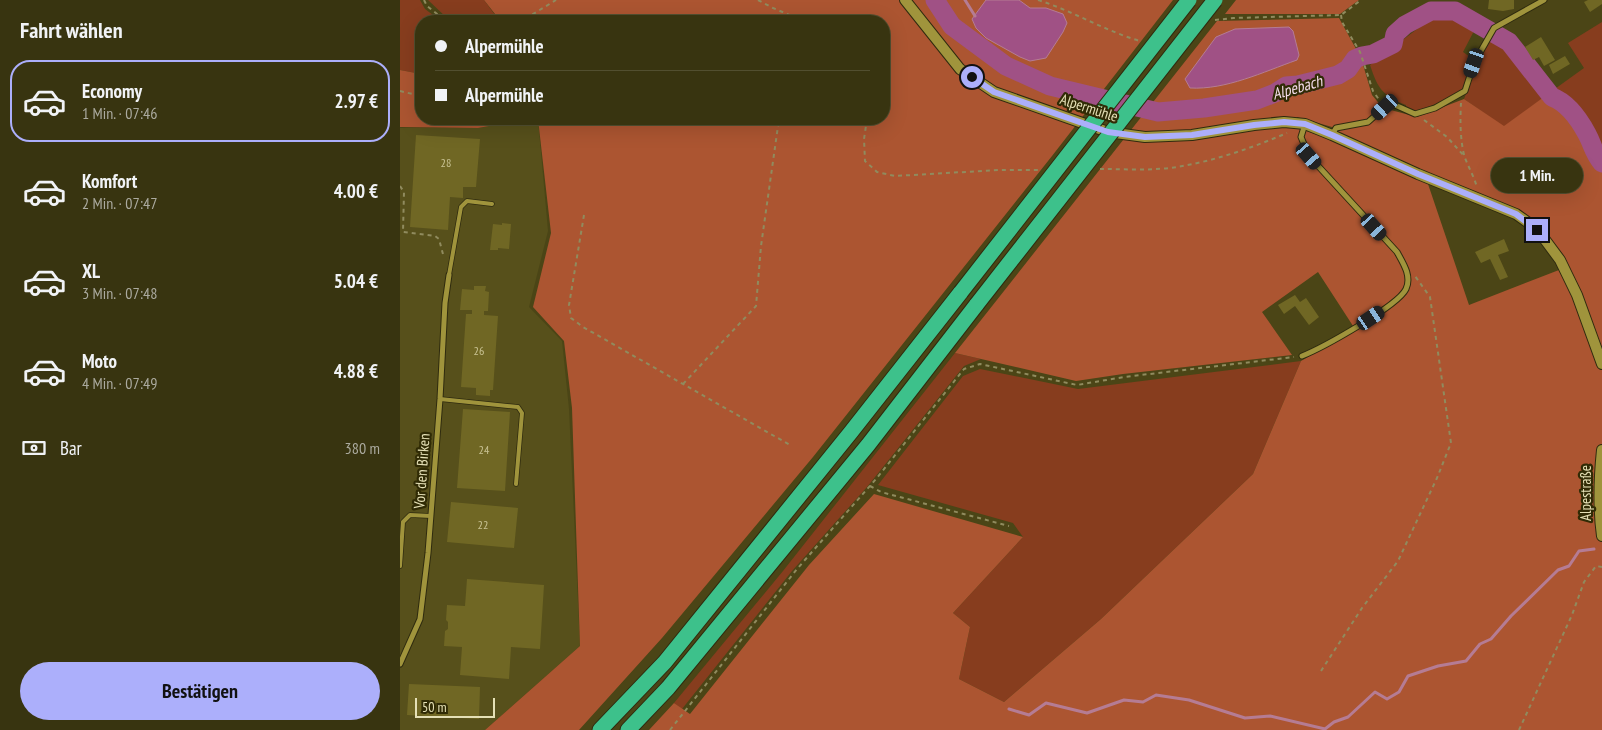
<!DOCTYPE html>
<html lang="de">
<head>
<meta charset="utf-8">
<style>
  :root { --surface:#383410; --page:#3f3c19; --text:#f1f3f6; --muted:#abaa9f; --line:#524f30; --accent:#acaffb }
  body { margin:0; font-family:"PT Sans Narrow",sans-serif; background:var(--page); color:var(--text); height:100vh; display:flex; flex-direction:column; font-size:19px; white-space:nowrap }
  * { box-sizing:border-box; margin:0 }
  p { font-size:16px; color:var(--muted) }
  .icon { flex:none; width:28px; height:28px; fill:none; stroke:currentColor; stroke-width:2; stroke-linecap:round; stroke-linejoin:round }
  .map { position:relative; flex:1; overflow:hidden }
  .details { display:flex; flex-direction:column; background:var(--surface); width:400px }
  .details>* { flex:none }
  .guide { position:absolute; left:15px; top:15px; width:475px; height:110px; border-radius:20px; box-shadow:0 5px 20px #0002,0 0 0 1px var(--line); display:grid; align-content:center; height:110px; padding:0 20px; background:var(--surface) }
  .scale { position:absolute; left:15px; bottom:12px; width:80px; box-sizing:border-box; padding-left:5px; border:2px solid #e5e0b6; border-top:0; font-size:14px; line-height:18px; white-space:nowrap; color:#e5e0b6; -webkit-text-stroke:4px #302b05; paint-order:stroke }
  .end { position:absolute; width:22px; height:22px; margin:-11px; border:6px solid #acaffb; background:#111; box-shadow:0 0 0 2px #111 }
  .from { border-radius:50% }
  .bubble { position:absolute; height:35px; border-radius:18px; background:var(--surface); box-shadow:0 5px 20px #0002,0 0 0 1px var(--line); font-size:16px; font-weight:700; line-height:35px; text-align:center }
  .car { position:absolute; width:15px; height:30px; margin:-15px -8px; border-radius:6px; box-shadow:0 0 4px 1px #0007; background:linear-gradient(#222 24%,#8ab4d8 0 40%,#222 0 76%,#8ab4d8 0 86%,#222 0) }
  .guide b { display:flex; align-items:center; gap:18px; height:48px; font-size:19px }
  .guide b+b { border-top:1px solid var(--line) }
  .guide i { width:12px; height:12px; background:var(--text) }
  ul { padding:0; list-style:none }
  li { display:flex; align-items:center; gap:15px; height:82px; margin:0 10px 8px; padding:0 10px; border:2px solid transparent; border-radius:20px }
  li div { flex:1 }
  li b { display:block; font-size:19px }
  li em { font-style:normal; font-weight:700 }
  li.selected { border-color:var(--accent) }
  li>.icon { width:45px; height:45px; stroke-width:1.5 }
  h2 { padding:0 20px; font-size:22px; line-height:60px }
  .pay { display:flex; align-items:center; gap:12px; height:55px; padding:0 20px; font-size:19px }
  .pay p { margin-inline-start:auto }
  .cta { display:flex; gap:10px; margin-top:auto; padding:10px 20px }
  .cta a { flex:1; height:58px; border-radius:30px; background:var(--accent); color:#111; font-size:20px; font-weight:700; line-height:58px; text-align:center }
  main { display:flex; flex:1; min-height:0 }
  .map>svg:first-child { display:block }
  .built { fill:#57501b }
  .green { fill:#873d1e }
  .forest { fill:#ac5531; fill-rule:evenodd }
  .water { fill:#a05185; stroke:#b57c94 }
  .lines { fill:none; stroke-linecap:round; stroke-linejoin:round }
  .stream { stroke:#b57c94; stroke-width:3 }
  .river { stroke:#a05185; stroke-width:19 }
  .building { fill:#706724 }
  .lane-casing { stroke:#2f2b0f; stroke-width:5.5 }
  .street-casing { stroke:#2f2b0f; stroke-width:7 }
  .secondary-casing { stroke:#2f2b0f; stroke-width:12 }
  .highway-casing { stroke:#2f2b0f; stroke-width:17 }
  .path { stroke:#908b5e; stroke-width:2; stroke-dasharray:4 4; stroke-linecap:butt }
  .lane { stroke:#a0943c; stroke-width:4 }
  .street { stroke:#a0943c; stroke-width:5 }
  .secondary { stroke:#a0943c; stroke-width:10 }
  .highway { stroke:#3dc18b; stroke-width:15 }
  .highway-bridge-casing { stroke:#2f2b0f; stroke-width:17; stroke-linecap:butt }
  .highway-bridge { stroke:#3dc18b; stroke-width:15 }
  .route { stroke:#acaffb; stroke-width:6 }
  .labels { text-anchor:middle; stroke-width:4.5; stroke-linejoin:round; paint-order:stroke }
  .number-label { font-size:12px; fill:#c8c292 }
  .street-label { font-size:15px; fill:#e5e0b6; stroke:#302b05 }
  .water-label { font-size:16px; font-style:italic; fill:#f2dbe9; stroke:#302b05 }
</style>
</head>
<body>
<main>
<section class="details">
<h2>Fahrt wählen</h2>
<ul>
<li class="selected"><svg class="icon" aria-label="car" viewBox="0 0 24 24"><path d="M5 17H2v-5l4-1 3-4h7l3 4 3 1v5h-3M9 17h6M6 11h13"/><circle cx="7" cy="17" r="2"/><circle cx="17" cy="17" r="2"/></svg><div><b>Economy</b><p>1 Min. · 07:46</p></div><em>2.97 €</em></li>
<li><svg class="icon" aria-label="car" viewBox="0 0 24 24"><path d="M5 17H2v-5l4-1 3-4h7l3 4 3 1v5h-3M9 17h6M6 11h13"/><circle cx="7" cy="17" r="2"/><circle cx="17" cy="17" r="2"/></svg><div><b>Komfort</b><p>2 Min. · 07:47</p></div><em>4.00 €</em></li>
<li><svg class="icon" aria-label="car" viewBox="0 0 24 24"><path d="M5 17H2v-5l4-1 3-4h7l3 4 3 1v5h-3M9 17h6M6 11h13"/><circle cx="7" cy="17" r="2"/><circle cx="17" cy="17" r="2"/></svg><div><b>XL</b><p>3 Min. · 07:48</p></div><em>5.04 €</em></li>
<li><svg class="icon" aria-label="car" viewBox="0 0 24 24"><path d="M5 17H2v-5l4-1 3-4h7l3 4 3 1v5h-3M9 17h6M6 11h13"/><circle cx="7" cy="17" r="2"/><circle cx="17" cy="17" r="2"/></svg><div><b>Moto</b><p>4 Min. · 07:49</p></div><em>4.88 €</em></li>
</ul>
<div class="pay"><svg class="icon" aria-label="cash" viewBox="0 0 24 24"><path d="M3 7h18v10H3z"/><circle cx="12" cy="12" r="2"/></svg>Bar<p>380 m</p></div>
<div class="cta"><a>Bestätigen</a></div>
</section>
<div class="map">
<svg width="1202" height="730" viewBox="0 0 1202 730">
  <rect width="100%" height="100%" fill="#4b4516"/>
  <path class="built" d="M128,119H138L148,231L129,307L162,341L169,409L180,646L85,730H0V128H78Z"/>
  <path class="green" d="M0,0H20L25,9L41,21H21V74L0,70Z
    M28,0H84L95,15L91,21H70L47,18Z
    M1053,17L1075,29L1063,52L1073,59L1064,89L1053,97L1015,112L1006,107V105C982,95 978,89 970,65L1029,20Z
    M1202,22V157L1152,91L1184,68L1168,43Z
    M1090,38L1109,47L1143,98L1104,127L1064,99L1078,63Z
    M555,353L581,359L564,366L467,487L392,571L282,709L274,703L383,571Z
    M901,361L853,474L701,619L604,702L559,679L570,627L553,613L623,537L613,523L478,485L563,376L580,369L678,389Z"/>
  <path class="forest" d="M84,0H773L652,156L413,457L262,638L179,730H85L180,646L172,408L164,341L133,307L151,233L138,119H484V21H91L95,14Z
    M836,0H959L940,14H825Z
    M939,18L961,58L972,95L982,107L967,120L932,127L897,117L894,127L933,140L939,130L968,125L987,109L1017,117L1064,99L1104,126L1152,91L1202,157V730H249L274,703L290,714L409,565L474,494L623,537L553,613L570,627L559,679L604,702L701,619L853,474L901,361L955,329L918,272L862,312L892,355L723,374L676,381L555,353L817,21ZM1028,184L1114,217L1134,231L1155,261L1159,270L1069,305Z
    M0,70L21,74V119H128L78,128L0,127Z"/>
  <path class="water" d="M586,0H619L630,8H646L663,14L667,23L663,32L646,58L630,61L620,57L586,38L576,28L572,19Z
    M889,27L893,31L899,55L897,60C863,72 826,90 790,88L785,79L816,37L835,29Z"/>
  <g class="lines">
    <path class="stream" d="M565,0L575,16
      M609,709L629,715L646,703L687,713L724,700L743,702L756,695L789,700L845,718L870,716L925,729L934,722L948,717L975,692L987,699L999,692L1008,676L1038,666L1066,661L1080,644L1091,639L1111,616L1158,570L1169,566L1179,551L1194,549"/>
    <path class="river" d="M535,0L552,26L606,66L650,86L758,112L804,108L857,100L875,93L886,86L898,85L938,75L948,69L955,59L962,56L973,54L993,44L995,34L1005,25L1031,11H1055L1109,42L1152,97C1168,103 1179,119 1187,134C1193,145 1193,152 1202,163"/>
  </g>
  <path class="building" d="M1089,0H1114V9L1103,11L1088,9Z
    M1188,0H1202V4L1190,12L1184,2Z
    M1141,37L1155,60L1144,66L1139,57L1133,60L1125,47Z
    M1165,56L1170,64L1153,74L1149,65Z
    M16,135L80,139L76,187H63V198L50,197L48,230L10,227Z
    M102,223L111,224L109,249L98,248V250H90L93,224L102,225Z
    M1104,239L1109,251L1098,255L1108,277L1100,280L1090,259L1081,263L1075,252Z
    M74,286H86L85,291L89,292L88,311H84V315L98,316L93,390H90V396L76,395V388L61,387L66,314H72V310H60L62,289L74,290Z
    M895,295L900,302L906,298L919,317L909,325L895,306L884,314L878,305Z
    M63,409L110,412L105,491L57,488Z
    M51,502L118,508L114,548L47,542Z
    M67,579L144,585L140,649L111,647L109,679L60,675L62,647L44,646L45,631L48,629V622L46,620L47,605L65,606Z
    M9,684L80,687L79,719L7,715Z"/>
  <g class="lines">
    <defs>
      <path id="lane" d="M49,275L61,207L67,201L92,204
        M40,399L118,407L122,413L116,484
        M0,566L3,522L10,515L31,516"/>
      <path id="street" d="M932,135L936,128L968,122L985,107L995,105L1015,114L1035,108L1065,91L1074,63L1094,28L1144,0
        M902,356C922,348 998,306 1006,289C1012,276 1003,263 997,252L909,156L901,137L905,124
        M0,664L20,619L28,553L40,399L45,303L49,275"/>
      <path id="secondary" d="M505,0L560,69L594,92L708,132L745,137L792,135L854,125L884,122L905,124L932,135L1018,174L1116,214L1137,229L1160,260L1177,295L1202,364
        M1202,450C1199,479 1198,507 1202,536"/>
      <path id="highway" d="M200,730L265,662L451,432L561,292
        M228,730L268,688L468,445L577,304"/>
    </defs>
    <use href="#lane" class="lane-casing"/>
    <use href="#street" class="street-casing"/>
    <use href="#secondary" class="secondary-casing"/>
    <use href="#highway" class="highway-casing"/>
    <path class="path" d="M24,0L27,6L46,21
      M358,0L373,8L404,21
      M638,0C673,11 705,31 740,41
      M941,15L942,22L960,52L973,91L980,101
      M815,20L834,18L941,15L961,0
      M118,21L125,19L156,0
      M0,91L21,96
      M1061,103C1060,119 1060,142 1065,158C1069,168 1074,177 1077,187
      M467,119L464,139L465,161L477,172L495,176L599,170H640
      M1024,120L1047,137L1065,157
      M700,169C725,169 752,171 777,167C814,161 852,148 887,133
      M0,186L4,192L3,232L35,236L39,239L44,258
      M184,215L169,305L171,318L183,327L390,445
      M283,384L356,306L361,246L379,119
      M470,486L481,492L609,526
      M921,671L962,608L998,561L1037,478L1051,443L1030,297L1015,276
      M270,730L397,569L476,479L564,369L580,364L677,385L724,377L894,357
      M1119,730L1172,615L1184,582L1196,566L1202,567"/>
    <use href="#lane" class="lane"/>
    <use href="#street" class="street"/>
    <use href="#secondary" class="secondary"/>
    <use href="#highway" class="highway"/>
    <defs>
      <path id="highway-bridge" d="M561,292L789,0
        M577,304L815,0"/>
    </defs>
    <use href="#highway-bridge" class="highway-bridge-casing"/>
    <use href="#highway-bridge" class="highway-bridge"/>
  </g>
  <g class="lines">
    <path class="route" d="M572,77L594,92L708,132L745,137L792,135L854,125L884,122L905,124L932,135L1018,174L1116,214L1137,230"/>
  </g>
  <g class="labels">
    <g class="number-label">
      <text x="46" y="167">28</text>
      <text x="79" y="355">26</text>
      <text x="84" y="454">24</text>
      <text x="83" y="529">22</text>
    </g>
    <g class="street-label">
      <text transform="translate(689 108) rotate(18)" y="5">Alpermühle</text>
      <text transform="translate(22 471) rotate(-86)" y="5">Vor den Birken</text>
      <text transform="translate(1186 493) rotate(-90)" y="5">Alpestraße</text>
    </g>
    <g class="water-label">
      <text transform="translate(897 87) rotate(-16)" y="6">Alpebach</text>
    </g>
  </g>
</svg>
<div class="scale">50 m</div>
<i class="end from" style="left:572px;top:77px"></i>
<i class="end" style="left:1137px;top:230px"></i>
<div class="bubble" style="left:1091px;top:158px;width:92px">1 Min.</div>
<i class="car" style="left:1074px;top:63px;rotate:199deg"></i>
<i class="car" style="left:985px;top:107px;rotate:228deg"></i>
<i class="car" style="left:909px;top:156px;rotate:139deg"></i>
<i class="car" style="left:974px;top:227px;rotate:138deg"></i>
<i class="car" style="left:971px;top:318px;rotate:56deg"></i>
<div class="guide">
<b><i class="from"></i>Alpermühle</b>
<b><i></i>Alpermühle</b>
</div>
</div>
</main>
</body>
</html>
